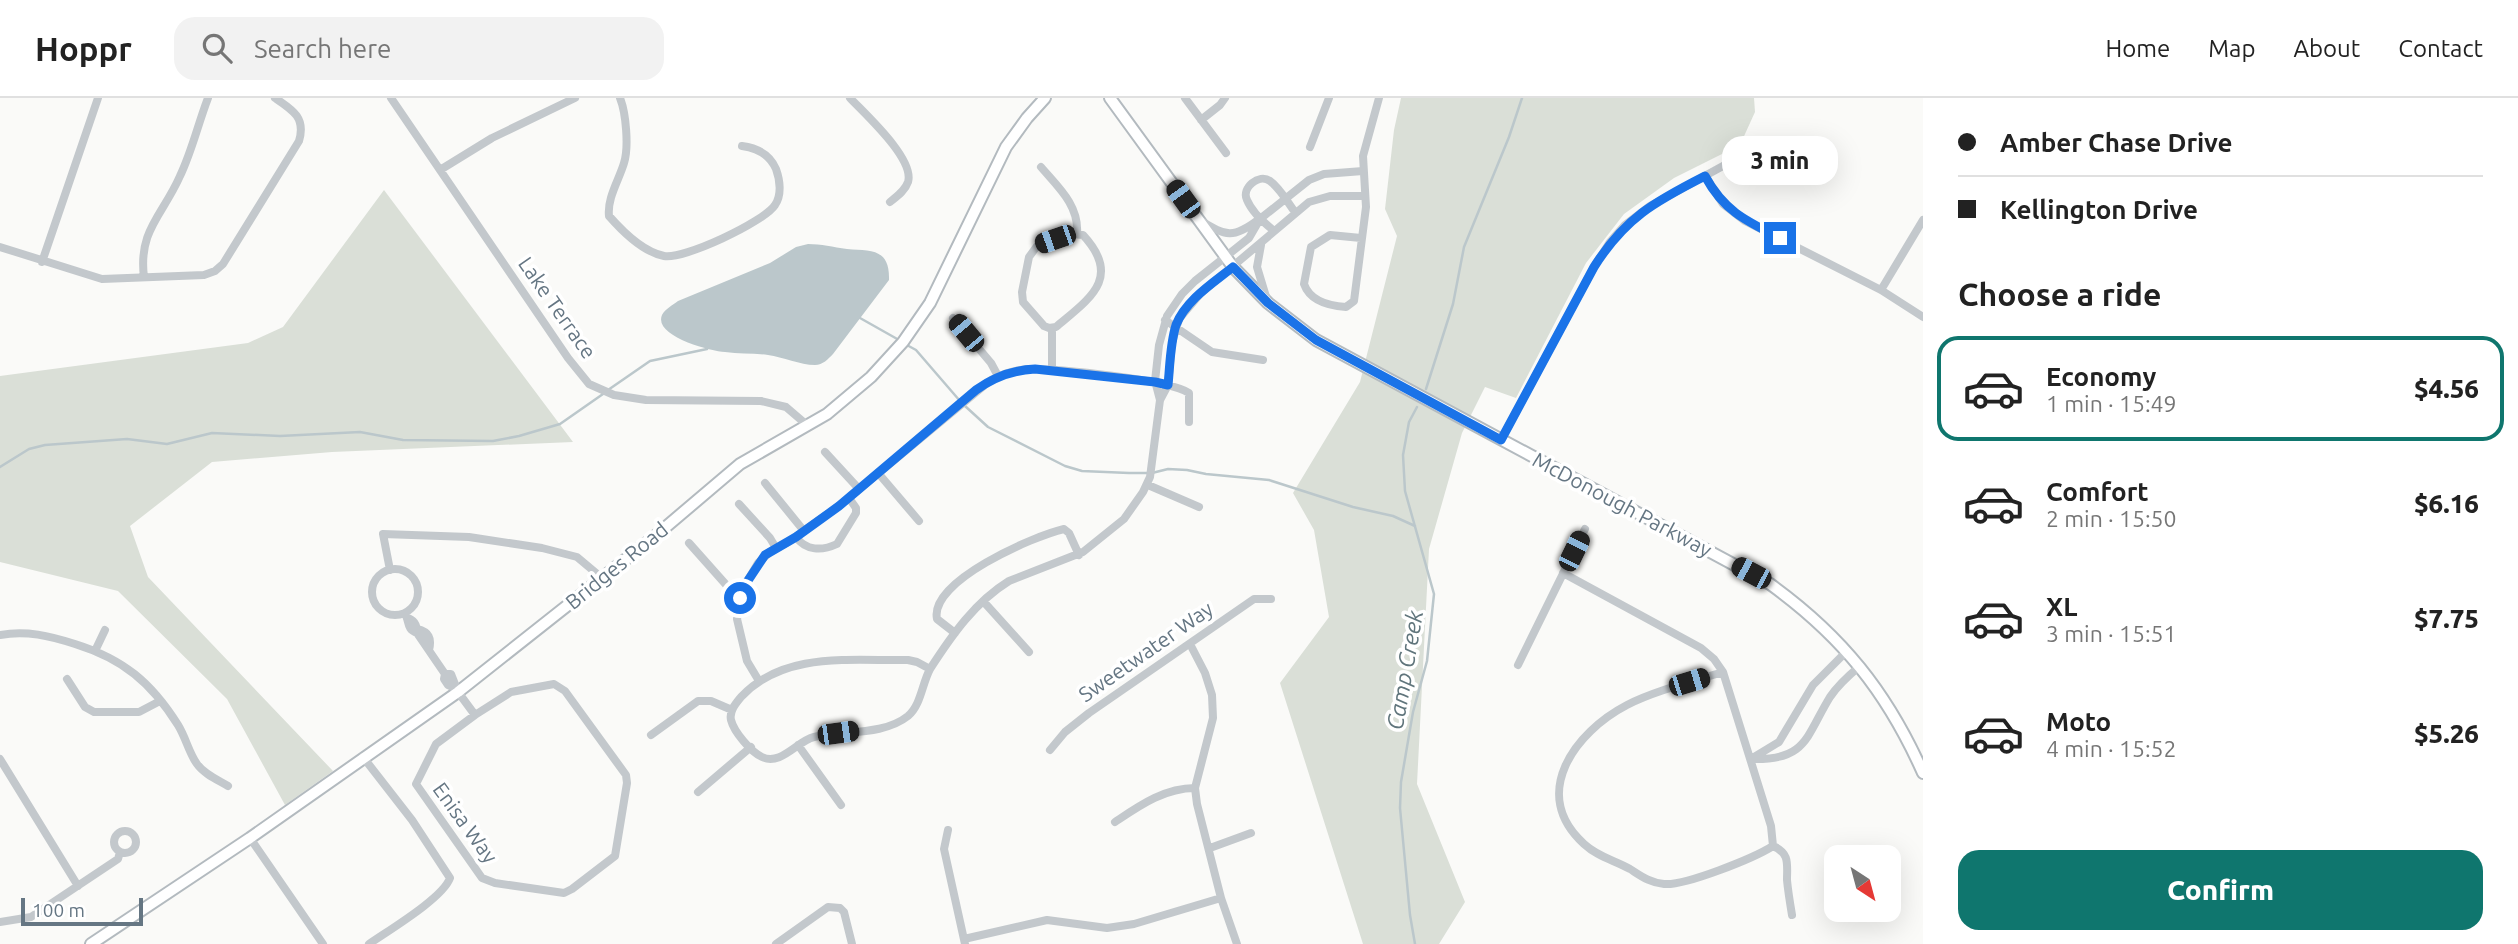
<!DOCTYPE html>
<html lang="en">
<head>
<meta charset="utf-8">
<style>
  :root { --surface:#fff; --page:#f2f2f2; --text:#222; --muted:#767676; --line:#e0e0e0; --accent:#0f766e }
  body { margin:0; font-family:Ubuntu,sans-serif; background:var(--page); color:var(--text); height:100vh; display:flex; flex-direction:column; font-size:26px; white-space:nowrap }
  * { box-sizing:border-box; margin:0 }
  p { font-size:23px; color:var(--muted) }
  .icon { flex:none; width:38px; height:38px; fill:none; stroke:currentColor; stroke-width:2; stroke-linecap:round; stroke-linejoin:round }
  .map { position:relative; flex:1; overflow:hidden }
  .side { display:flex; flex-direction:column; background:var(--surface); width:595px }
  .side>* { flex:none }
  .hud { display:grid; align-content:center; height:154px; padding:0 35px; background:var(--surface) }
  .needle { width:46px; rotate:144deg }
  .fabs { position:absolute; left:1824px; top:747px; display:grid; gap:14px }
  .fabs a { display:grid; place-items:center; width:77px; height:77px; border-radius:14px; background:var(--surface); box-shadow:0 7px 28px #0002; font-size:35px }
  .scale { position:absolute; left:21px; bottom:18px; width:122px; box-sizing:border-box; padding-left:7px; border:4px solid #657683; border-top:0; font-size:19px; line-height:24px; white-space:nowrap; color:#657683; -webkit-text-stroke:5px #fff; paint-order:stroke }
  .end { position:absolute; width:32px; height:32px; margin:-16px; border:9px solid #1a73e8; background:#fff; box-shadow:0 0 0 4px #fff }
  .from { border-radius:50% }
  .bubble { position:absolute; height:49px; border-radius:21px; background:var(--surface); box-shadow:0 7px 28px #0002; font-size:23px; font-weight:800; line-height:49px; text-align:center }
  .car { position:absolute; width:21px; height:42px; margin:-21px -10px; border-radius:9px; box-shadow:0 0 5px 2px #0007; background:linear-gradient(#222 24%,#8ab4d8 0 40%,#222 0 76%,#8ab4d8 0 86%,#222 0) }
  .hud b { display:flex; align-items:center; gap:24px; height:66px; font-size:26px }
  .hud b+b { border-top:2px solid var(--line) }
  .hud i { width:18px; height:18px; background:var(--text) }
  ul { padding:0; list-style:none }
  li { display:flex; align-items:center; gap:21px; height:105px; margin:0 14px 10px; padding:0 21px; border:4px solid transparent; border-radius:21px }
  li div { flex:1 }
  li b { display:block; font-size:26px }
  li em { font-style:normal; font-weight:800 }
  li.selected { border-color:var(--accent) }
  li>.icon { width:63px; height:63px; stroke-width:1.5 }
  h2 { padding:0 35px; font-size:32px; line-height:84px }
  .action { display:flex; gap:14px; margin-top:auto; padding:14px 35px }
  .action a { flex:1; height:80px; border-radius:21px; background:var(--accent); color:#fff; font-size:28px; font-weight:800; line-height:80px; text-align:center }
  header { display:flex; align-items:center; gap:42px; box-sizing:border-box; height:98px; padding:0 35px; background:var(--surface); border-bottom:2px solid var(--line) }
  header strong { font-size:33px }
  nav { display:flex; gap:38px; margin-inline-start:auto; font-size:24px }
  .search { width:490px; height:63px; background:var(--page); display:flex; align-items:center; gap:18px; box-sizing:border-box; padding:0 24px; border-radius:21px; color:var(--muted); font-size:26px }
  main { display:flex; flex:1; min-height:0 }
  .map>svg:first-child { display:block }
  .green { fill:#dadfd7 }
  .water { fill:#bbc7cb }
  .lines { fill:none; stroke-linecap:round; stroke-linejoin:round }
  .stream { stroke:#bbc7cb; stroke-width:2.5 }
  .secondary-casing { stroke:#b3babf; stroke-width:14 }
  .street { stroke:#c3c8cc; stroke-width:8 }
  .secondary { stroke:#fff; stroke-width:10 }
  .route { stroke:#1a73e8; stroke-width:9 }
  .labels { text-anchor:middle; stroke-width:7; stroke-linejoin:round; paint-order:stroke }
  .street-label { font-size:21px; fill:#657683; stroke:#fff }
  .water-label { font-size:23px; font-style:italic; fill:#60757c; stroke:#fff }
</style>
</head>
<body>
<header>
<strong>Hoppr</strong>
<div class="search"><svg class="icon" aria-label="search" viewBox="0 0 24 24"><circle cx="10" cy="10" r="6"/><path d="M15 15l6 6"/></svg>Search here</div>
<nav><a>Home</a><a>Map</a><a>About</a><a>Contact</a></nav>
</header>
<main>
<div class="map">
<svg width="1923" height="846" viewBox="0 0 1923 846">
  <rect width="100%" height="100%" fill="#fafaf8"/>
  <path class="green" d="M1401,0H1754L1755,14L1740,47L1674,80L1624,116L1586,165L1516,300L1485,289L1462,335L1429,451L1417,686L1465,804L1439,846H1363L1280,585L1329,519L1314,432L1293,395L1360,284L1397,138L1385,111L1394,32Z
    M384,92L573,344L332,354L212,364L130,428L148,479L333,673L285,707L227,601L118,493L0,464V278L248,245L283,229Z"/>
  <path class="water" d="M808,146C821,146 833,149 847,151C871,153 890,150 889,182L833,256C828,261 823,267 815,267C800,267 783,259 768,257C753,255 739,256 725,254C710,253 653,238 662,217C665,211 673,207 678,203L770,165L796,149Z"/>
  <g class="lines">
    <path class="stream" d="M860,220L899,242
      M905,246L916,252L960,303
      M1426,291L1453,206L1464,149L1509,39L1522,0
      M608,292L650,263L707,251
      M965,308L988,329L1065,368L1082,373L1129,375H1152L1168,371L1187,372L1206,376L1269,382L1353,409L1393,418L1415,428
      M0,369L29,351L45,347L127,341L167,346L212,335L280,338L360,334L403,342L493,343L519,338L560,326L603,296
      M1415,846L1410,817L1400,710L1401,684L1413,614L1427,563L1434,496L1405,393L1403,357L1409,324L1417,309"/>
    <defs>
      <path id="secondary" d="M1110,0L1233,169L1268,205L1316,242L1770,486C1842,538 1887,594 1923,675
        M91,846L250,740L458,594L654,439L740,366L827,316L871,279L903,244L930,205L1006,49L1027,20L1045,0"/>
    </defs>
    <use href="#secondary" class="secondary-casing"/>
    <path class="street" d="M391,0L568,260L589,286L614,297L646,302L761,303L786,309L807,327
      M620,0C626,15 629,49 624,65C619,82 607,100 609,118C623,134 643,154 664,158C683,162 764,124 775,107C782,97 780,82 776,71C770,57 757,50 742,48
      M850,0C865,16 915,61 908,84C905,93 896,99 890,104
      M1185,0L1226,55
      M1201,22L1220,7L1225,0
      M1310,49L1329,0
      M1041,69C1058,89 1079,107 1077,135
      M440,72L492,40L575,0
      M1705,78L1723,106L1745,123L1881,192L1923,219
      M1201,123C1226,138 1233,141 1258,122
      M1273,132C1263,124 1252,114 1247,102C1241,90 1259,75 1270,83C1280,90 1288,105 1295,114
      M1071,136L1083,137C1123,180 1089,201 1056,229L1049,230L1044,228L1023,204L1022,194L1029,159L1037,148Z
      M1361,140L1330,137L1311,149L1304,186C1310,203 1330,208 1346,209L1354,203L1366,109L1363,58L1379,0
      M1261,147L1257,169L1267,202
      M0,149L102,181L204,177L215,173L223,166L299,43C306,20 293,12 275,0
      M42,164L98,0
      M144,179C138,132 163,117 180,78C192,53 198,26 208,0
      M1881,192L1923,122
      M953,220L991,265L998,278
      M1165,222L1212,254L1263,262
      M1052,231V272
      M1160,302L1155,283L1159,247L1167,218L1182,196L1195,183L1249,140L1260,121L1309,82L1324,76L1363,73
      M1501,342L1594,169L1610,144L1625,127L1650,108L1743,57L1763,48L1786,47
      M825,354L859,391
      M879,376L919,423
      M765,385L804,433
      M1148,387L1199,409
      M739,406L770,440L776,450
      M796,439C806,453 822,453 837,446L856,415V410L849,400
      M689,445L729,490L742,495
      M372 494a23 23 0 1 1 46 0a23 23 0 1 1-46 0Z
      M390,472L383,436L469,439L542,450L577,459L602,480
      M1563,475L1701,550L1714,561L1723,574L1771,728L1773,748
      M983,503L1029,554
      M405,516C410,524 406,531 417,535
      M407,520C415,522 417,527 417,535L445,576L444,581L448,587L455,590
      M417,531C429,534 432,540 429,552
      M955,535L937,521C929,483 1034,438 1064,431L1069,435L1079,457
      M0,537C26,532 50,538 75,546C123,561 151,584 178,627C186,640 189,655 197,666C204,676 218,682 228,688
      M1190,546L1205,575L1212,597L1213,620L1195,690L1197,706L1221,800L1237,846
      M95,553L105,532
      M1518,567L1585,431
      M930,571C922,586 921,607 908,618C883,638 843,632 814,639C797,643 781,668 762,659C751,654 734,634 731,622C729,613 736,605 741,599C784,553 851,563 908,562L917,564L930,571C952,537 975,504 1009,483L1083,454L1124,421L1143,394L1150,379L1160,302L1168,287L1172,245L1179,221L1201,195L1309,104L1330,98H1365
      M1723,574C1694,583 1654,593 1627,607C1575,634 1529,696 1584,746C1598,759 1614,762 1630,771C1641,778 1650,785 1664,786C1685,788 1754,760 1773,748
      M445,576H451L458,594L475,617
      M67,581L85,609L94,614H139L160,603
      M759,583L747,563L737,521L742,492L758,465L770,454L788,444L839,408L991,282C1002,276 1015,272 1028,271C1055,270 1171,282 1189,295V324
      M554,586L565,593L626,677L627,685L615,758L572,791L564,795L495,785L482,780L416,686L436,646L475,617L511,594Z
      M651,637L698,603H711L732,612
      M798,647L841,707
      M1050,652L1065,634L1089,615L1254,501H1271
      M363,659L412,722L450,780C443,800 389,832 369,846
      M0,661L78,788
      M1751,661C1807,663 1806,638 1830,599C1838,587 1848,578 1860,568
      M1751,661L1779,644L1813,587L1846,554
      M698,694L751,649
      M1115,724C1139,708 1164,690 1195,690
      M948,732L944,751L965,846
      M114 744a11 11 0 1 1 22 0a11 11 0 1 1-22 0Z
      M250,740L323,846
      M1773,748C1790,755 1787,766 1787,782C1788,793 1790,805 1792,817
      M1210,750L1251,735
      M0,824L31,819L118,761L120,754
      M964,841L1047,822L1107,830L1134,826L1221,800
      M776,846L828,809L840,810L844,814L852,846"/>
    <use href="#secondary" class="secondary"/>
  </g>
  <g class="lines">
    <path class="route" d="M740,500L745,487L765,457L796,439L839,408L976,292C994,279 1013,272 1035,271L1155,284L1168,287C1170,268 1170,246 1176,227C1186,202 1213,185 1233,169L1268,205L1316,242L1501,342L1594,169C1625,120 1654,104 1705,78C1724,113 1746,123 1780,140"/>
  </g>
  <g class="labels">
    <g class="street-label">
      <text transform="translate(557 210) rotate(55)" y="7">Lake Terrace</text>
      <text transform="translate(1622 407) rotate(28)" y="7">McDonough Parkway</text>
      <text transform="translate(617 468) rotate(-39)" y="7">Bridges Road</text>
      <text transform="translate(1146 554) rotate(-35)" y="7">Sweetwater Way</text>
      <text transform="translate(465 725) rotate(54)" y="7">Enisa Way</text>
    </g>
    <g class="water-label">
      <text transform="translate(1405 572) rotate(-80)" y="8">Camp Creek</text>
    </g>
  </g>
</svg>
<div class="fabs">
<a><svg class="needle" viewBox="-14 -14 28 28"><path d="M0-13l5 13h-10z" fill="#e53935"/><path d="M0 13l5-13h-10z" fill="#767676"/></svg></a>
</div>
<div class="scale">100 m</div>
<i class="end from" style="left:740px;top:500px"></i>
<i class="end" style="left:1780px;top:140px"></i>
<div class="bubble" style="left:1722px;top:38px;width:116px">3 min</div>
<i class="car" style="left:1183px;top:101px;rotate:324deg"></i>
<i class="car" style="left:1055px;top:141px;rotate:251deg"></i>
<i class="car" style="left:966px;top:235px;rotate:320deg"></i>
<i class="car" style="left:1574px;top:453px;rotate:26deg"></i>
<i class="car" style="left:1751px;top:475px;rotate:298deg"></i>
<i class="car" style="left:1689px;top:584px;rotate:73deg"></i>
<i class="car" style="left:838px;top:635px;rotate:82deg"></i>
</div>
<section class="side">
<div class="hud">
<b><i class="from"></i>Amber Chase Drive</b>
<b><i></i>Kellington Drive</b>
</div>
<h2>Choose a ride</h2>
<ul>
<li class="selected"><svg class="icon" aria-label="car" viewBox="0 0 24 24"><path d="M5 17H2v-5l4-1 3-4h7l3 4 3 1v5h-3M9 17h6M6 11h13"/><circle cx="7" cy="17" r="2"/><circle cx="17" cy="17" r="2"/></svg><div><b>Economy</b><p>1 min · 15:49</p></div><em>$4.56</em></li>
<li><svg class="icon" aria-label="car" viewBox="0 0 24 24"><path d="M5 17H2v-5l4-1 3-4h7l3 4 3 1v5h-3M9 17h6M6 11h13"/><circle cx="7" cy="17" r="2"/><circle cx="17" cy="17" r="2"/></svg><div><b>Comfort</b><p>2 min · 15:50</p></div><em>$6.16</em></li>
<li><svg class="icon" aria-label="car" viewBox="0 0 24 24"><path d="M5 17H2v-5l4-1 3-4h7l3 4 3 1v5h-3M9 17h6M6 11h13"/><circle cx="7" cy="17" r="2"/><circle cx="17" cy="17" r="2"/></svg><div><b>XL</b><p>3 min · 15:51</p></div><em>$7.75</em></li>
<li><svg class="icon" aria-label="car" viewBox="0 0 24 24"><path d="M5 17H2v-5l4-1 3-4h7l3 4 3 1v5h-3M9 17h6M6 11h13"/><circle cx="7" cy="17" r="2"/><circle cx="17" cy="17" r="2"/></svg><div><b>Moto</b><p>4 min · 15:52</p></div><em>$5.26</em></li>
</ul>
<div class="action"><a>Confirm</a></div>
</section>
</main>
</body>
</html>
